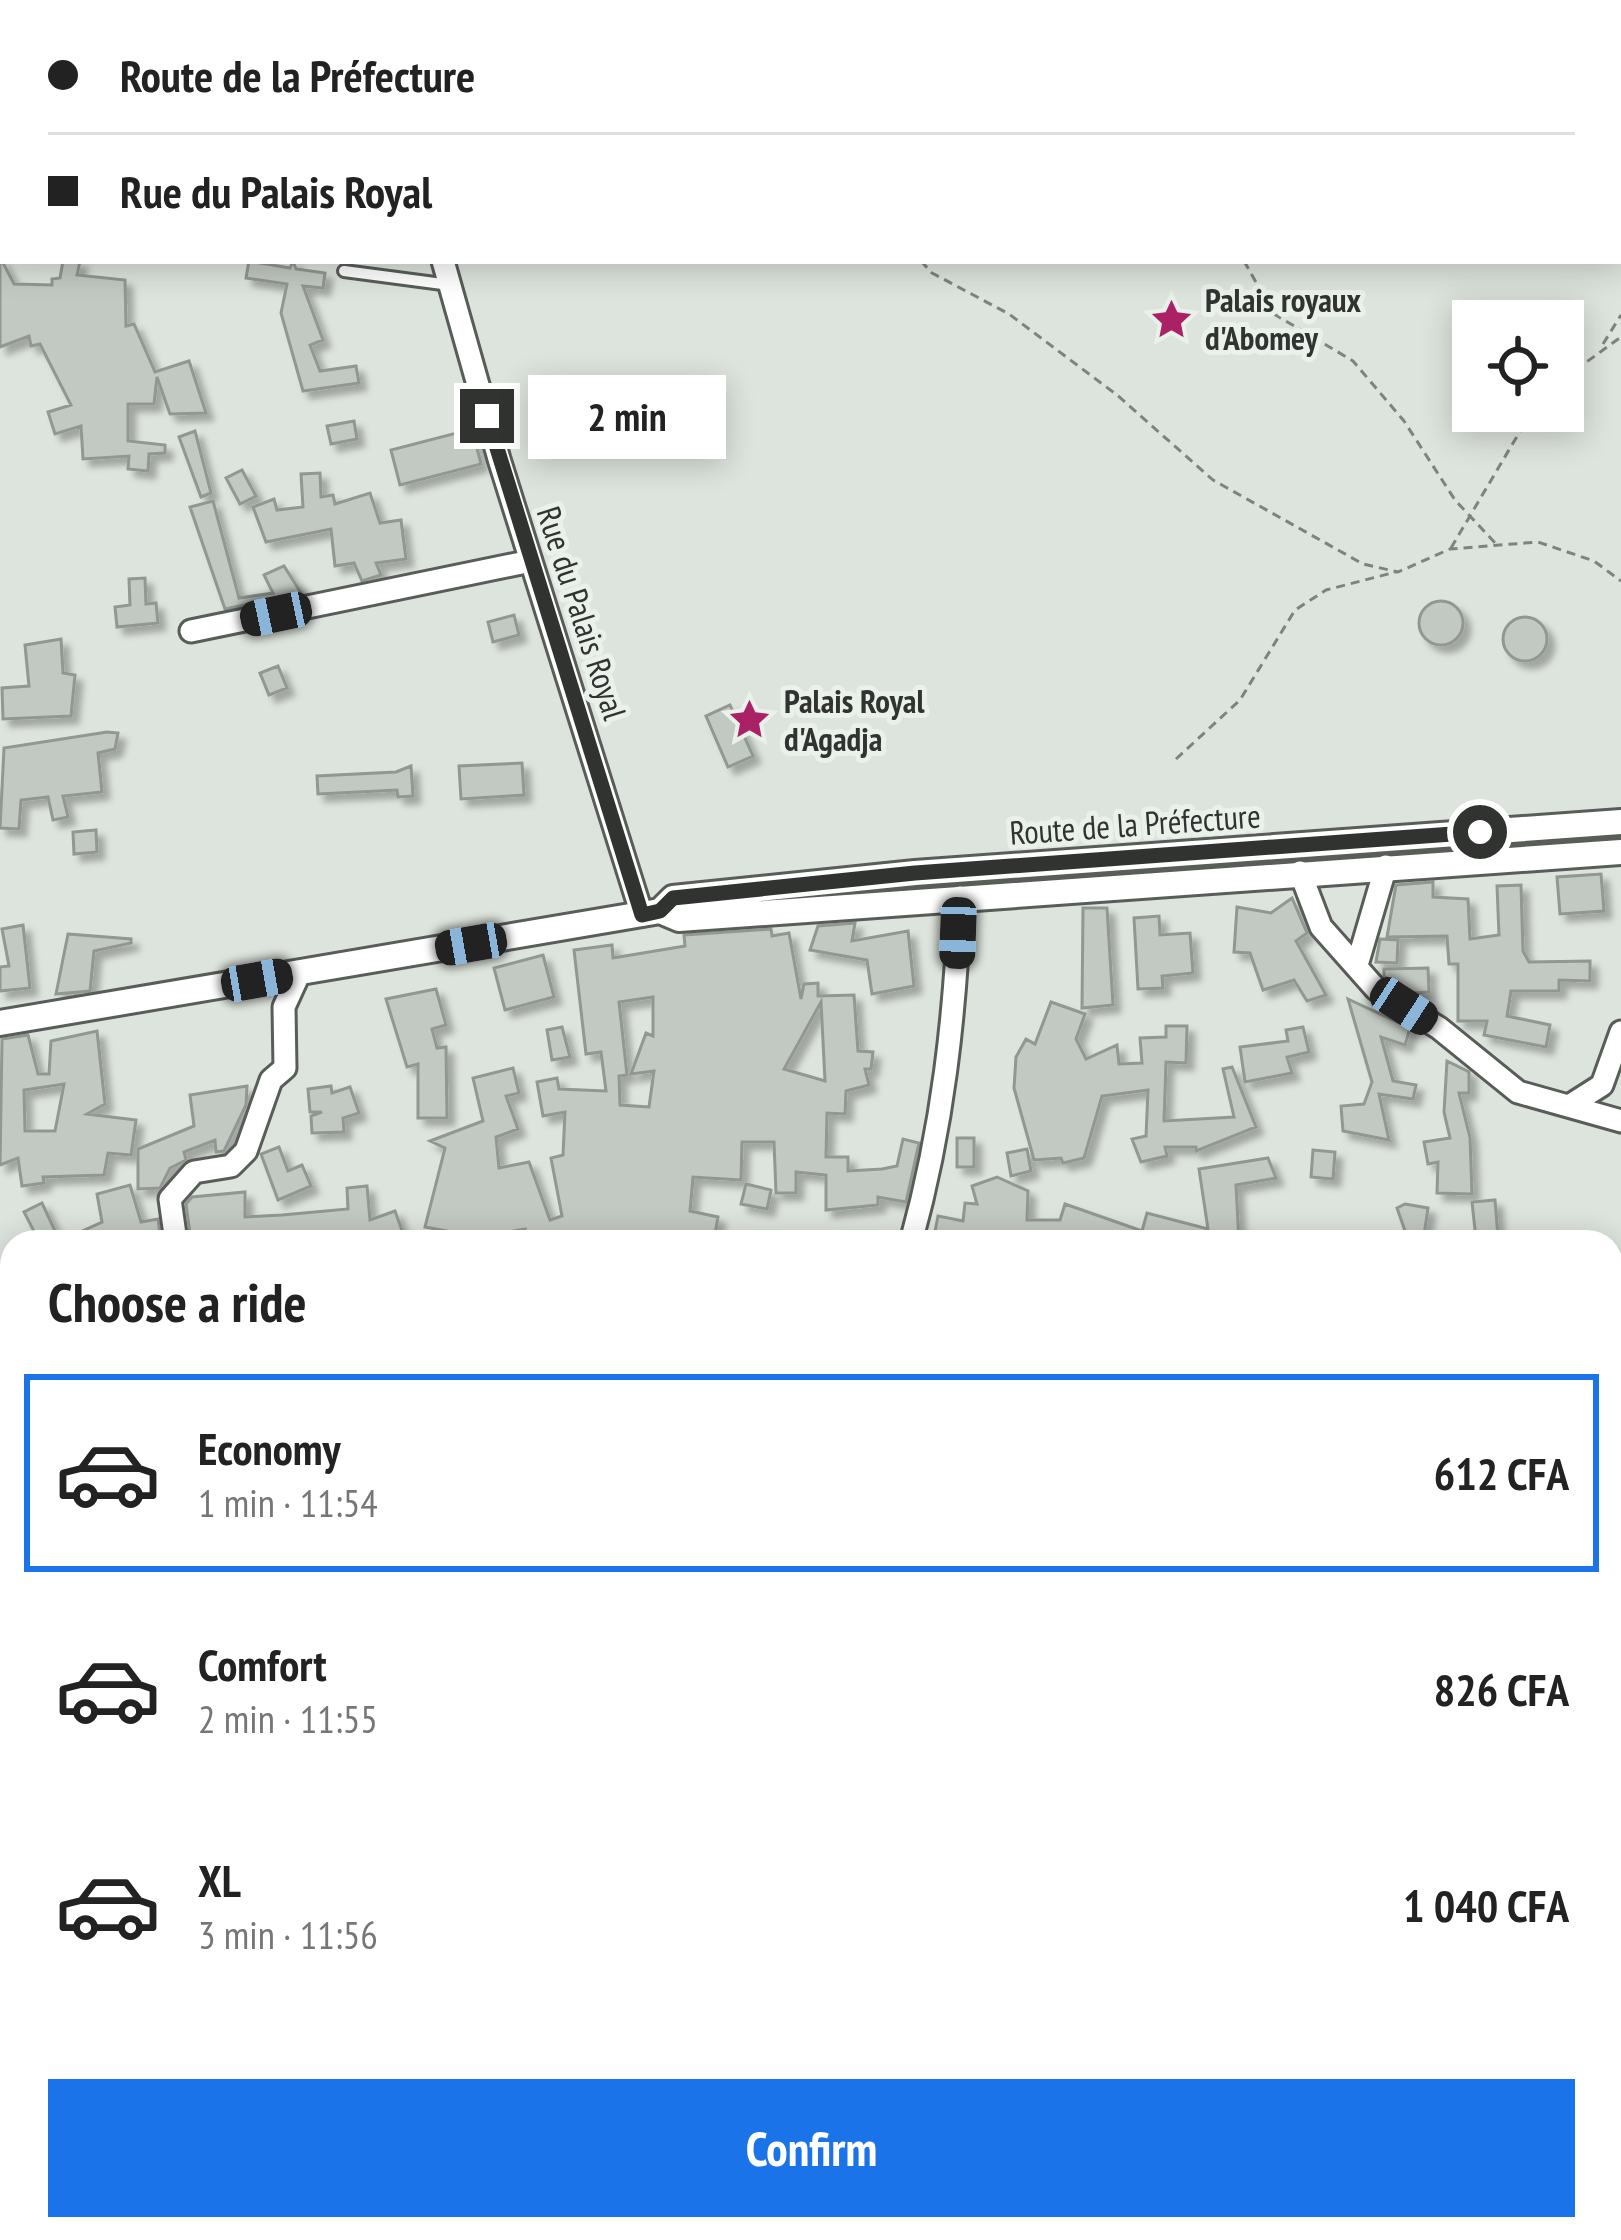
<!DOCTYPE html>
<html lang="en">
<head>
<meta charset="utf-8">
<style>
  :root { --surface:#fff; --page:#f6f6f6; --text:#222; --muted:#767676; --line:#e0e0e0; --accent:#1a73e8 }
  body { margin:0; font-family:"PT Sans Narrow",sans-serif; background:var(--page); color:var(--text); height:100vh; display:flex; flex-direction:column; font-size:45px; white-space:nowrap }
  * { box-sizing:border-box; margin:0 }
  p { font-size:39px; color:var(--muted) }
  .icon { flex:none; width:66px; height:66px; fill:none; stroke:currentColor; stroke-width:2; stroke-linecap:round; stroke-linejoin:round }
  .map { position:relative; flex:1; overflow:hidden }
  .side { position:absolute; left:0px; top:1230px; width:1623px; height:1011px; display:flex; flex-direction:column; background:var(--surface); border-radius:36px 36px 0 0; box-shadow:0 6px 30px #0003 }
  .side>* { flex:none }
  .hud { position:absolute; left:0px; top:0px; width:1623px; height:264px; box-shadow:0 6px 30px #0003; display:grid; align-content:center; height:264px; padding:0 48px; background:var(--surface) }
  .buttons { position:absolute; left:1452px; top:300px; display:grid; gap:24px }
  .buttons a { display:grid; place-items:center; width:132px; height:132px; border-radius:0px; background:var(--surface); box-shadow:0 6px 30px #0003; font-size:60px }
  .end { position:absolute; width:54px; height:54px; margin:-27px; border:15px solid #313331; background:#fff; box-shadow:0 0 0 6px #fff }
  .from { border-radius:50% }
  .bubble { position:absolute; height:84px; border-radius:0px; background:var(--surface); box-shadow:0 6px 30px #0003; font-size:39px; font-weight:600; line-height:84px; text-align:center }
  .car { position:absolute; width:36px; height:72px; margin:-36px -18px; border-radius:15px; box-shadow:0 0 9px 3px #0007; background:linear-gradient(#222 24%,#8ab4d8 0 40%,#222 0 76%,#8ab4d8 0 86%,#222 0) }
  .hud b { display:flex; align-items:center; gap:42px; height:114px; font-size:45px }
  .hud b+b { border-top:3px solid var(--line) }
  .hud i { width:30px; height:30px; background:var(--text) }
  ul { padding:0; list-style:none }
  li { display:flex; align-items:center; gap:36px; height:198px; margin:0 24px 18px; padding:0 24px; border:6px solid transparent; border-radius:0px }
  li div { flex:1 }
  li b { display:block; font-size:45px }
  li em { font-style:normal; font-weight:600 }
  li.current { border-color:var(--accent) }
  li>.icon { width:108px; height:108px; stroke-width:1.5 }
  h2 { padding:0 48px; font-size:54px; line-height:144px }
  .cta { display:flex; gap:24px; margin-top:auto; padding:24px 48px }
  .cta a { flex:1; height:138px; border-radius:0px; background:var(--accent); color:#fff; font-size:48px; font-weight:600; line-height:138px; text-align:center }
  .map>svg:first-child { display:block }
  .building { fill:#c2c8c2; stroke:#919791; stroke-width:3; fill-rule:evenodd; filter:url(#shadow) }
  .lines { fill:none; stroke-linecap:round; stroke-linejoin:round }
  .service-casing { stroke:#585d58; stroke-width:16 }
  .minor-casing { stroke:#585d58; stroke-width:27 }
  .tertiary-casing { stroke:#585d58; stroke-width:30 }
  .path { stroke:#7f837f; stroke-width:3; stroke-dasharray:9 6; stroke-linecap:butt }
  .service { stroke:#fff; stroke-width:10 }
  .minor { stroke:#fff; stroke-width:21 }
  .tertiary { stroke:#fff; stroke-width:24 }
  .route { stroke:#313331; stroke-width:15 }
  .labels { text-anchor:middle; stroke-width:10; stroke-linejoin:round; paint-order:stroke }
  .poi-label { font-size:33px; font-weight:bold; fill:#313331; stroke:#eaf1eb; text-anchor:start }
  .street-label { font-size:33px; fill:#313331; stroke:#eaf1eb }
</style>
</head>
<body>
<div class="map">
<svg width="1621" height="2240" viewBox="0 0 1621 2240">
  <defs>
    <filter id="shadow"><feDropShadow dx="7" dy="7" stdDeviation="3" flood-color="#0004"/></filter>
  </defs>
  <rect width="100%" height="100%" fill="#dde3dd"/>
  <path class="building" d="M0,257L14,284L52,285V279L60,278L63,261H80L77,275L125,280L126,326L134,324L155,372L189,361L206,413L170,414L157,377L154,404H128V441L165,445V453L149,454L148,471L128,469L129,456L83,459L81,426L55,434L48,412L71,405L40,344L31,346L29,336L0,347Z
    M249,261L290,268L293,261L296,269L325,273L323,288L303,286L323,340L310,345L320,371L356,366L359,383L303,391L281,313L287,284L246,278Z
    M354,421L357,439L331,444L327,426Z
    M472,429L481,464L400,485L391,450Z
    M195,431L211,493L201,497L179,437Z
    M242,470L256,496L240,504L226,478Z
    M320,473L321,497L333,495L335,504L370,493L380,523L401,520L406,559L376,563L381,575L362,581L354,563L335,566L331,529L266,542L253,507L274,499L277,510L303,507L301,474Z
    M213,501L239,598L273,593L264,575L284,566L301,593L225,609L190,507Z
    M145,578L146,604L156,603L158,623L117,627L115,607L130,605L129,579Z
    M1419 623a22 22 0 1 1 44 0a22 22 0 1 1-44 0Z
    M514,615L519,635L493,642L488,622Z
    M1503 639a22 22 0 1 1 44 0a22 22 0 1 1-44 0Z
    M61,639L63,673L75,675L71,716L3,719L2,688L29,686L25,645Z
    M278,666L287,688L269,695L260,673Z
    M730,705L753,756L728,767L706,716Z
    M107,732L118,733L115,749L98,753L102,792L63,796L68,817L53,820L48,797L21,800L19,829L0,828L4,748Z
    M522,763L524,795L461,799L459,766Z
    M411,766L413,796L398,797L397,790L318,794L317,776L396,772Z
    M96,830L97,852L74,854L73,832Z
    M1601,874L1604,911L1560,914L1557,877Z
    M1433,882V897L1468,899L1470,939L1499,935L1497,886L1521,885L1523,951L1529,962L1590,961V981L1559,980V991H1511L1507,1016L1550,1025L1546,1047L1484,1035L1487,1021H1458V964H1449L1447,936L1387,937L1396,885Z
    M1292,898L1307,933L1296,941L1326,995L1307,1001L1294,980L1263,990L1250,953L1234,952L1237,907L1271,913Z
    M1083,908H1107L1113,1005L1082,1008Z
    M1159,916L1160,935L1190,933L1193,973L1162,976L1163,988L1138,989L1134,918Z
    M855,923L852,941L908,931L914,986L872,994L867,960L810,950L818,926Z
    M23,925L30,988L0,991V967L9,966L2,929Z
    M771,929L772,936L789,933L801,999L804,984L818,983V996L854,995L858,1051L873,1052L871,1069H865L869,1085L846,1091L845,1114L827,1113L826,1157H848V1171L882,1169L897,1166L903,1139L919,1143L906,1202L878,1197V1205L826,1210V1175L796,1172V1193H776L774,1142H742L741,1180L693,1177L690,1211L718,1217L715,1234L644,1235L643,1242H544L524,1237L525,1229L448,1242L447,1231L425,1227L445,1148L430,1141L483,1121L473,1078L513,1068L519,1093L506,1096L518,1129L496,1137L499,1168L529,1162L550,1220L562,1216L551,1158L563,1155L565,1112L543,1116L537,1082L557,1078L559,1089L606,1091L601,1052L586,1054L574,950L612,945L613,958L685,946L684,935ZM653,997V1036L646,1033L631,1074L654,1071L649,1107L620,1105L619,1076L627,1075L619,1002ZM821,1002L825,1081L784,1069Z
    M68,934L131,939V943L94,951L90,991L56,994Z
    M1380,939L1398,940L1397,963L1376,962Z
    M543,955L554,997L505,1010L494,968Z
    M1428,968L1429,992L1411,993L1384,976V969Z
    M436,989L446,1025L432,1029L437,1048L446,1047L447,1118H418V1064L407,1067L386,999Z
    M1348,999L1410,1028L1405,1045L1381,1037L1393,1081L1416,1085L1413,1099L1379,1094L1389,1140L1343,1131L1341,1106L1364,1104L1372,1082Z
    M1051,1002L1085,1014L1076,1039L1086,1059L1117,1045L1119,1064L1142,1063L1140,1038L1166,1037V1026H1187L1186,1063L1166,1062L1164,1121L1234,1117L1223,1069L1232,1067L1256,1127L1196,1151V1147H1165L1167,1156L1141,1162L1132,1139L1146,1136L1148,1090L1102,1096L1084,1158L1063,1163L1061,1158L1034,1160L1014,1088L1016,1057L1026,1039L1035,1044Z
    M562,1027L570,1057L552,1060L547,1030Z
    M1303,1027L1309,1052L1287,1057L1292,1073L1245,1082L1240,1047L1288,1041L1286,1030Z
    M97,1031L105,1104L87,1114L136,1120L131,1155L108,1153L104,1175L43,1177L44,1183L22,1186L18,1158L0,1165L2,1039L28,1035L38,1074H49L51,1041ZM64,1084L55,1131H25L24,1090Z
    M1447,1061L1469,1072V1093H1459L1470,1138L1472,1194L1437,1193L1438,1162L1428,1164L1424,1142L1450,1138L1444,1112Z
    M247,1086L246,1105L224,1151L216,1152L215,1140L184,1152L186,1160L170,1168L160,1188L138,1189V1149L194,1126L190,1095Z
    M331,1086L332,1093L350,1087L359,1113L343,1118L344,1132L312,1133L311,1116L322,1112H310L308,1089Z
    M957,1138H974V1167H957Z
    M279,1147L288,1171L302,1165L311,1186L278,1200L261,1154Z
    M1027,1149L1031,1171L1011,1176L1007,1153Z
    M1313,1150L1335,1152L1333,1179L1311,1177Z
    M1268,1158L1276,1178L1236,1185L1239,1242H1003L953,1235L952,1242H933L938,1216L963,1221L965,1203L977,1204L972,1186L997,1177L1028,1191L1027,1220H1060L1065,1204L1142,1231L1147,1213L1208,1229L1199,1169Z
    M746,1184L771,1190L767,1209L741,1204Z
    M130,1185L141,1222L158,1219L161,1242H58L102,1222L97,1194Z
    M367,1186L370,1220L395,1211L405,1239L191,1241L186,1204L192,1197L245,1192V1217L282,1215L348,1209L347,1188Z
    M1495,1200L1498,1237L1476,1239L1472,1202Z
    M42,1203L56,1233L38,1239L24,1212Z
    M1405,1204L1428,1208L1423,1242H1409L1397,1208Z"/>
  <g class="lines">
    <defs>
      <path id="service" d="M344,271L450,285"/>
      <path id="minor" d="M373,0V3
        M230,3L231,0
        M0,206L3,205
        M443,261L499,459L642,915
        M191,631L531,561
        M1300,872L1321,927L1376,989L1439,1028L1518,1092L1621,1121
        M1357,965L1386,866
        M1569,1106L1602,1085L1621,1032
        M176,1242L170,1199L194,1172L231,1166L246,1151L271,1080L285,1068L284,1007L300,972
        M911,1242C943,1127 955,1016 960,897
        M0,1518L12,1530
        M1611,1545L1621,1543
        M0,1750L12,1752
        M1611,2203L1621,2202
        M547,2229L548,2240
        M754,2229L755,2240
        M2,2240L55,2229
        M243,2240L244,2229
        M494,2240L517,2229
        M1428,2240L1496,2229"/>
      <path id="tertiary" d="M660,911L673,898L915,873L1621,822
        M0,1023L660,911L679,919L1621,852"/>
    </defs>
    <use href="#service" class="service-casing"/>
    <use href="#minor" class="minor-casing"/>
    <use href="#tertiary" class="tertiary-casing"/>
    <path class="path" d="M1169,0V3
      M1521,0L1522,3
      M820,3V0
      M1620,135H1621
      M1620,239L1621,243
      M921,261L932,273L1009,314L1117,395L1213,480L1363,564L1398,572L1450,549L1538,542L1594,561L1621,581
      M1244,261L1274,314L1353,361L1404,421L1455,500L1498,546
      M1603,344L1621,315
      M1563,379L1621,337
      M1451,548L1532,411
      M1176,759L1240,700L1295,610L1326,590L1396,572"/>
    <use href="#service" class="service"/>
    <use href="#minor" class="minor"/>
    <use href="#tertiary" class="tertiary"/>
  </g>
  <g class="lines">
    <path class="route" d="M487,416L642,915L660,911L673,898L915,873L1480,832"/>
  </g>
  <defs>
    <symbol id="sight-bare" viewBox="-9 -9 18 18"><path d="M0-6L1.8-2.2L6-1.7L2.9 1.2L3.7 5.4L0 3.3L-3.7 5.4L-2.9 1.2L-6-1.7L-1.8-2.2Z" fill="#ab2165" stroke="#eaf1eb" stroke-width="2.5" paint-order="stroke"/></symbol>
  </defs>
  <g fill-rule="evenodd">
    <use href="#sight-bare" x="1142" y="290" width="59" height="59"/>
    <use href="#sight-bare" x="720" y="690" width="59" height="59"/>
  </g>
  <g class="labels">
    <g class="poi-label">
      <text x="1205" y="312">Palais royaux<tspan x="1205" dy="38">d'Abomey</tspan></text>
      <text x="784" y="713">Palais Royal<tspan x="784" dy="38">d'Agadja</tspan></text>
    </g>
    <g class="street-label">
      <text transform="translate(582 613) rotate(72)" y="12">Rue du Palais Royal</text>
      <text transform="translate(1135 824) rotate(-4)" y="12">Route de la Préfecture</text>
    </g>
  </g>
</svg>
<div class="buttons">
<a><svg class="icon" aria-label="locate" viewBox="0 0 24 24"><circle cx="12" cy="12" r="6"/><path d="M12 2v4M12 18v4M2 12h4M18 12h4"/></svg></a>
</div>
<i class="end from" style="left:1480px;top:832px"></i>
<i class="end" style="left:487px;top:416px"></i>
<div class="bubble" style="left:528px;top:375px;width:198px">2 min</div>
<i class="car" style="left:276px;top:614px;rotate:258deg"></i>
<i class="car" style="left:958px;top:933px;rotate:182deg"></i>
<i class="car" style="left:471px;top:944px;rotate:260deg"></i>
<i class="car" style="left:257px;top:980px;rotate:80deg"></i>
<i class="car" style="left:1404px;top:1006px;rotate:123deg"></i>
<div class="hud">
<b><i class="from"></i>Route de la Préfecture</b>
<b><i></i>Rue du Palais Royal</b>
</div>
<section class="side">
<h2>Choose a ride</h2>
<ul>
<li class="current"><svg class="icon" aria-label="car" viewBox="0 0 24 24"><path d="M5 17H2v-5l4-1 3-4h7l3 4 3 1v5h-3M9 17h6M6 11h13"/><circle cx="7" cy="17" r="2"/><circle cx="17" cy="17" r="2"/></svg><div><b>Economy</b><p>1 min · 11:54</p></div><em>612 CFA</em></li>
<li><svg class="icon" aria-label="car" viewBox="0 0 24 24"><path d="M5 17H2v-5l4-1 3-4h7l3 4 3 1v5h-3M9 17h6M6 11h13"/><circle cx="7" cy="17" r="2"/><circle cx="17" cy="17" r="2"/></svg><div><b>Comfort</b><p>2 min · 11:55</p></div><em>826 CFA</em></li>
<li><svg class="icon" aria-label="car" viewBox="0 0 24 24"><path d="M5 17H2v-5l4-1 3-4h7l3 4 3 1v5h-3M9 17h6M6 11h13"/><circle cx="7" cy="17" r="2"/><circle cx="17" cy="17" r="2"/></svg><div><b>XL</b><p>3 min · 11:56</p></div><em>1 040 CFA</em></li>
</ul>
<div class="cta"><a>Confirm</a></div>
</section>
</div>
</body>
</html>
